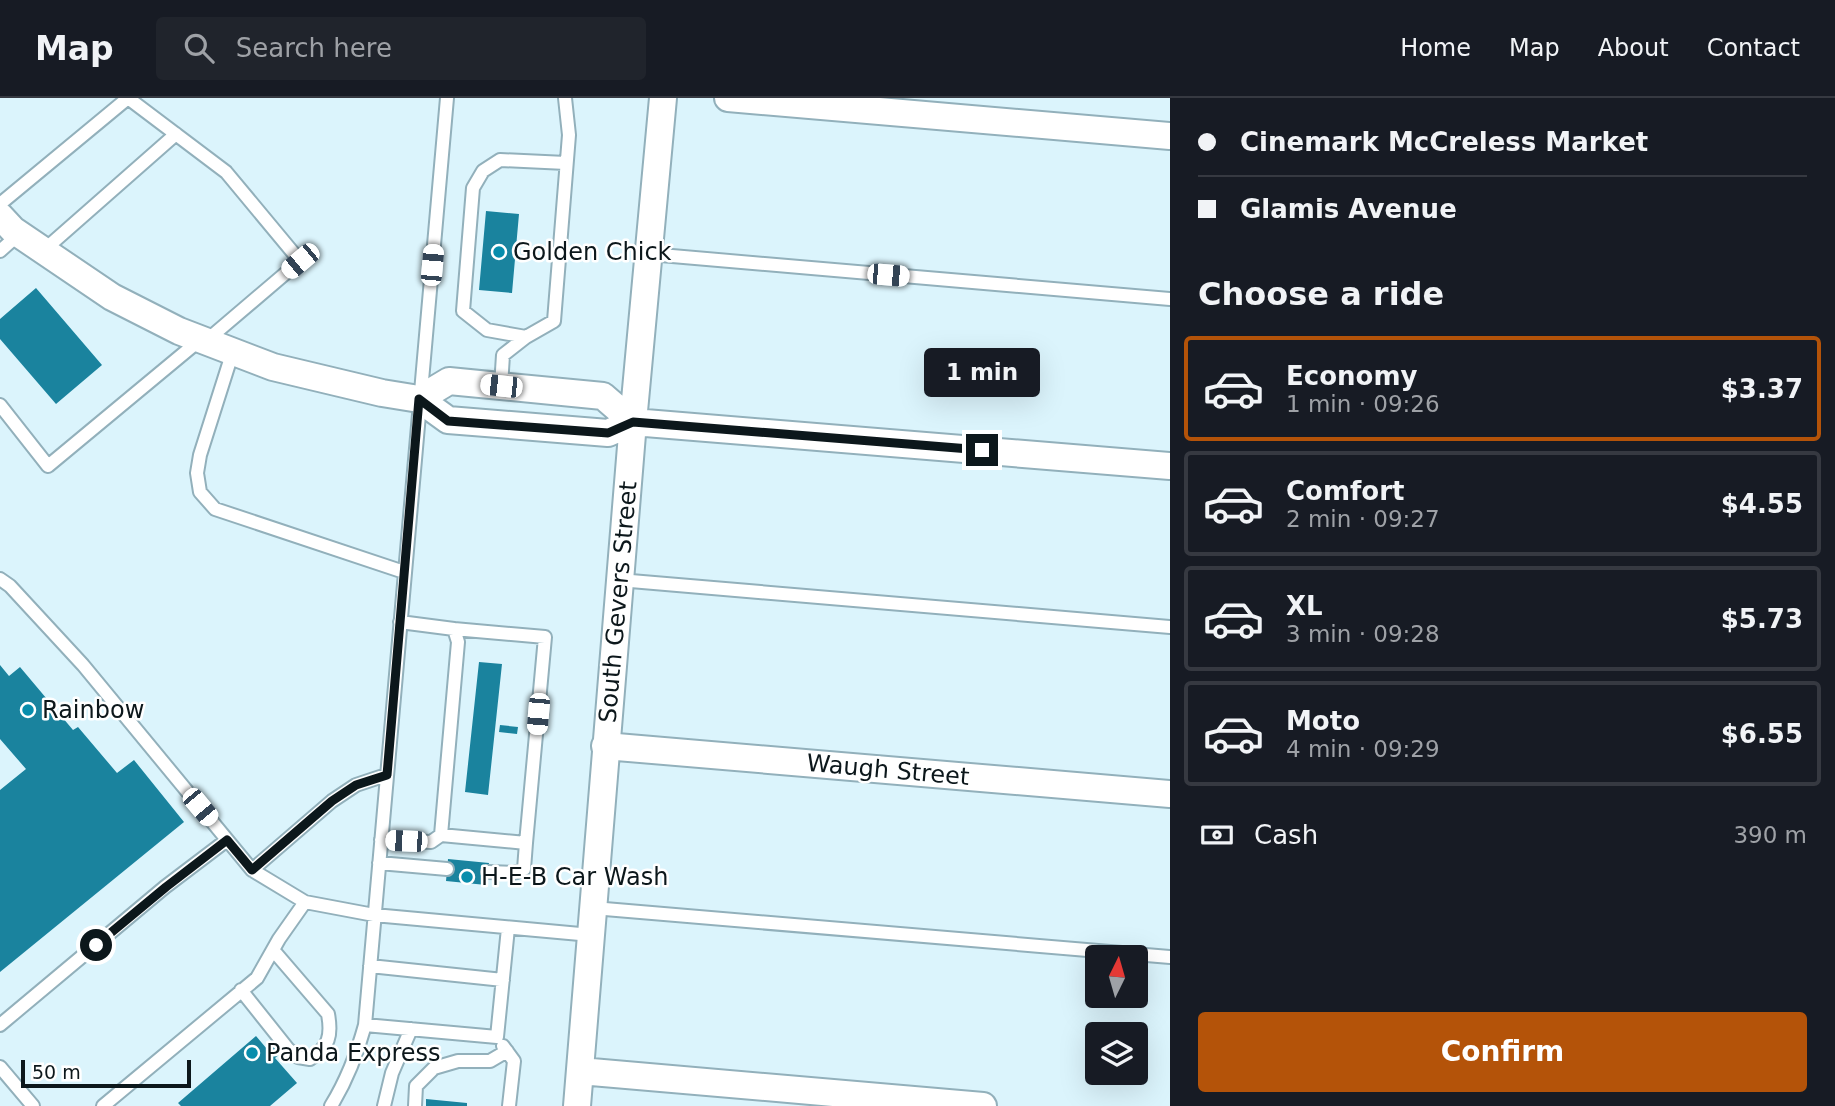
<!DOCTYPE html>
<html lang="en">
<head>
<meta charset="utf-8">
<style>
  :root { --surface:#171b24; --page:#20242c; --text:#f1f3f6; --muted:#9ea1a6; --line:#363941; --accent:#b45309 }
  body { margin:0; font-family:"DejaVu Sans",sans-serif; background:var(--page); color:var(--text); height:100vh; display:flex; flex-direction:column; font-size:26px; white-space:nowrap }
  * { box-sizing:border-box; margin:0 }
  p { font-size:23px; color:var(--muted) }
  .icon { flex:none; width:38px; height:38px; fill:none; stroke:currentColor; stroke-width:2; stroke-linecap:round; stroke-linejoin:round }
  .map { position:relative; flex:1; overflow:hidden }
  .sheet { display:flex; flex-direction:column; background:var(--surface); width:665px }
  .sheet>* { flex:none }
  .banner { display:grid; align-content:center; height:154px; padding:0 28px; background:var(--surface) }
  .needle { width:46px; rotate:5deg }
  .tools { position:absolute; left:1085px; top:847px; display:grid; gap:14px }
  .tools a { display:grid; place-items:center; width:63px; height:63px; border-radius:7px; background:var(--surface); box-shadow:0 7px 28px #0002; font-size:35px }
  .scale { position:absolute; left:21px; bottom:18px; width:170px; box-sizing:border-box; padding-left:7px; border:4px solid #0c171b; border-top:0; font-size:19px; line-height:24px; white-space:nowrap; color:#0c171b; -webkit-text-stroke:5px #fff; paint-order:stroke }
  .end { position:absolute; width:32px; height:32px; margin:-16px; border:9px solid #0c171b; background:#fff; box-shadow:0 0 0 4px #fff }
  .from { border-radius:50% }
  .bubble { position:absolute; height:49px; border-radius:7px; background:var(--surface); box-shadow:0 7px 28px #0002; font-size:23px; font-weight:700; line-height:49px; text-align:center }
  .car { position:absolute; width:21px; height:42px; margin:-21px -10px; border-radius:9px; box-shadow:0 0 5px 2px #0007; background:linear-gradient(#fff 24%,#345 0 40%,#fff 0 76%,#345 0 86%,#fff 0) }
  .banner b { display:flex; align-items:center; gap:24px; height:66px; font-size:26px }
  .banner b+b { border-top:2px solid var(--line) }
  .banner i { width:18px; height:18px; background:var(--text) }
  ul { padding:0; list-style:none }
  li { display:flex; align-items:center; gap:21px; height:105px; margin:0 14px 10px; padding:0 14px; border:4px solid var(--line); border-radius:7px }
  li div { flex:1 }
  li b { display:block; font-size:26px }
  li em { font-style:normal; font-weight:700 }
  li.active { border-color:var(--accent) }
  li>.icon { width:63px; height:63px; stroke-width:1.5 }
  h2 { padding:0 28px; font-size:32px; line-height:84px }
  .pay { display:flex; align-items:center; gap:18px; height:77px; padding:0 28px; font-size:26px }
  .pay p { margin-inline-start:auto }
  .cta { display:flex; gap:14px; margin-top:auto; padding:14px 28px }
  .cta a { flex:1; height:80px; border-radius:7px; background:var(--accent); color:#fff; font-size:28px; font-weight:700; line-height:80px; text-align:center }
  header { display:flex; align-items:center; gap:42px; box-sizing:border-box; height:98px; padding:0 35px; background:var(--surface); border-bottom:2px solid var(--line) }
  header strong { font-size:33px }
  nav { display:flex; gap:38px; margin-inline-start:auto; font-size:24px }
  .search { width:490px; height:63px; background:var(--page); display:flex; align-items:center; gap:18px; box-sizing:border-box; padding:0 24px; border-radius:7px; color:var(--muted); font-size:26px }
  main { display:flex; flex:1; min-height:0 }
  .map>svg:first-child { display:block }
  .building { fill:#1a839e }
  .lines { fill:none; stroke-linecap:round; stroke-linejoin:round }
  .service-casing { stroke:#92b0bb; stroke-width:16 }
  .minor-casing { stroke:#92b0bb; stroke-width:30 }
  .service { stroke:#fff; stroke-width:12 }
  .minor { stroke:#fff; stroke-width:26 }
  .route { stroke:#0c171b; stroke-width:9 }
  .poi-dot { fill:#078dac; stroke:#fff; stroke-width:2.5 }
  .labels { text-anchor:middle; stroke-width:5; stroke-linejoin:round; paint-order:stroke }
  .poi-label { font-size:24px; fill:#0c171b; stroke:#fff; text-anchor:start }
  .street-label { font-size:24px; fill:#0c171b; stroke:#fff }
</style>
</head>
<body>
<header>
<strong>Map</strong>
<div class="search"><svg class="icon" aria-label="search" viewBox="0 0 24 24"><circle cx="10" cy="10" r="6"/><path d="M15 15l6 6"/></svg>Search here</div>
<nav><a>Home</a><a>Map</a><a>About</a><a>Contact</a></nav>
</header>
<main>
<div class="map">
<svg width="1170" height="1008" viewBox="0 0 1170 1008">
  <rect width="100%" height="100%" fill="#dbf4fc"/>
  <path class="building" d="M486,113L519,116L512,195L479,192Z
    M36,190L102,267L56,306L0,241V221Z
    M479,564L502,566L488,697L465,694Z
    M0,567L9,578L20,569L73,632L78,629L117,675L134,662L184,724L0,874V692L26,671L0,641Z
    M500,627L518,629L517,636L499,634Z
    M448,761L489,765L486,787L446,783Z
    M256,938L267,951L272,947L280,956L275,960L297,985L270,1008H181L178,1005Z
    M426,1001L467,1005V1008H426Z"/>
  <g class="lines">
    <defs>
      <path id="service" d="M128,0L226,74L300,163L206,243
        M0,106L128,0
        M0,153L19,136
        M43,153L176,36
        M649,156L1170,201
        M526,239L487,232L463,213L473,90L483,73L500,62L566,65
        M233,253L200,357L197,375L200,394L215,411L404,474
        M501,288L503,257L526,239L554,223L569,37L565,0
        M0,307L48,368L201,241
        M0,481L10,488L83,567L252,772L305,804L374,817L591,837
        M619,482L1170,529
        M441,737L526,745L545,539L454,531
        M381,742L431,744L441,737L458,544L454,531L400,524
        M379,765L447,771
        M252,772L332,703L356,687L386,677
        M488,774L514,775L524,771L526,745
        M593,810L1170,859
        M370,868L503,882
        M241,892L288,951L298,959L310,961C329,949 332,938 328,916L273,852
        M0,927L165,789L227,742
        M365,927L497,939L508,830
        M503,948L514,963L509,1008
        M0,969L33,1008
        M103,1008L257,880L279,841L305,804
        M331,1008C347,982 357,956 365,927L447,0
        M384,1008L392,975L411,931
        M415,1008L416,988L434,970L458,963H490L507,953"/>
      <path id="minor" d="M728,0L1170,38
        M0,118L13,132L112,199L179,233L273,269L382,295L419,301L448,322L608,335L633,324L1170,368
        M419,301L449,283L603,298L633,324
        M605,648L1170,696
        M580,973L983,1008
        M577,1008L633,324L663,0"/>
    </defs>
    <use href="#service" class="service-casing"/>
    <use href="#minor" class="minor-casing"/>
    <use href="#service" class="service"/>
    <use href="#minor" class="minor"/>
  </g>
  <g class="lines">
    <path class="route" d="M96,847L166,789L227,742L252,772L332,703L356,687L387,677L419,301L448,323L608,335L633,324L982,352"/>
  </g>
  <g class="poi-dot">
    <circle cx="499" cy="154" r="7"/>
    <circle cx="28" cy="612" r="7"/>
    <circle cx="467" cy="779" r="7"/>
    <circle cx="252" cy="955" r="7"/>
  </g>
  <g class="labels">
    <g class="poi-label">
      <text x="513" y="162">Golden Chick</text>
      <text x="42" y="620">Rainbow</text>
      <text x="481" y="787">H-E-B Car Wash</text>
      <text x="266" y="963">Panda Express</text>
    </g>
    <g class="street-label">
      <text transform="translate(618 504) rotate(-85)" y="8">South Gevers Street</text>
      <text transform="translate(888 672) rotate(5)" y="8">Waugh Street</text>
    </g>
  </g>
</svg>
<div class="tools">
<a><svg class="needle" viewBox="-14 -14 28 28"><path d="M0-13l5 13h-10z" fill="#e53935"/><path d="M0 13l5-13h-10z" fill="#9ea1a6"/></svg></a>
<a><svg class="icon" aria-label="layers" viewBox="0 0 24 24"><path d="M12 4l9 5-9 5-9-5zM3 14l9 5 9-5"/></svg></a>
</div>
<div class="scale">50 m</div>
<i class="end from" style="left:96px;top:847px"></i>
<i class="end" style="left:982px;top:352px"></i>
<div class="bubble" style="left:924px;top:250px;width:116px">1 min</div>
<i class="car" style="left:300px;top:163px;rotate:230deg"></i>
<i class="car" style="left:432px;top:167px;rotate:5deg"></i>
<i class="car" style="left:888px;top:177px;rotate:95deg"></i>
<i class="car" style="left:501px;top:288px;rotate:276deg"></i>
<i class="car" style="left:538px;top:616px;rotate:185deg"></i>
<i class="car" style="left:200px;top:709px;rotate:140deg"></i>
<i class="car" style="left:406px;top:743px;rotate:272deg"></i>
</div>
<section class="sheet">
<div class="banner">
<b><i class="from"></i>Cinemark McCreless Market</b>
<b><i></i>Glamis Avenue</b>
</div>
<h2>Choose a ride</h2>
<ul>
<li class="active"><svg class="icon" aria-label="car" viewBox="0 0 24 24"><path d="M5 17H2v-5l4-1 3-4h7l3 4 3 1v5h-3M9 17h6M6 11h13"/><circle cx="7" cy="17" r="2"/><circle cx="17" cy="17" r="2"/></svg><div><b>Economy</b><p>1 min · 09:26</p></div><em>$3.37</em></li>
<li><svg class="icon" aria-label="car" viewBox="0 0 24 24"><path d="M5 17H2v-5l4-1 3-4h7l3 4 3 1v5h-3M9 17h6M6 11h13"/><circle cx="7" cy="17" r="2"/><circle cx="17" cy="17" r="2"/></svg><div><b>Comfort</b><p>2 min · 09:27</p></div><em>$4.55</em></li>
<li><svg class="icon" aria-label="car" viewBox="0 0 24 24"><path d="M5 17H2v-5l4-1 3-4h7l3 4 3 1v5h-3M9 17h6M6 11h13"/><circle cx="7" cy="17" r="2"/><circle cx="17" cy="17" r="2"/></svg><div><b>XL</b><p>3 min · 09:28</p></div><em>$5.73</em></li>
<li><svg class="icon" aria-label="car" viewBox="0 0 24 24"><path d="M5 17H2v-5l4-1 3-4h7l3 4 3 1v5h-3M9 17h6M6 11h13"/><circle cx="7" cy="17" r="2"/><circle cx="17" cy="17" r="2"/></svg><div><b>Moto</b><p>4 min · 09:29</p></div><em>$6.55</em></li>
</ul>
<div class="pay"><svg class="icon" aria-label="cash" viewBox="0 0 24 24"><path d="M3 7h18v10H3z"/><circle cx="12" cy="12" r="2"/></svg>Cash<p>390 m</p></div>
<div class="cta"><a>Confirm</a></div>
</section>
</main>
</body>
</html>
